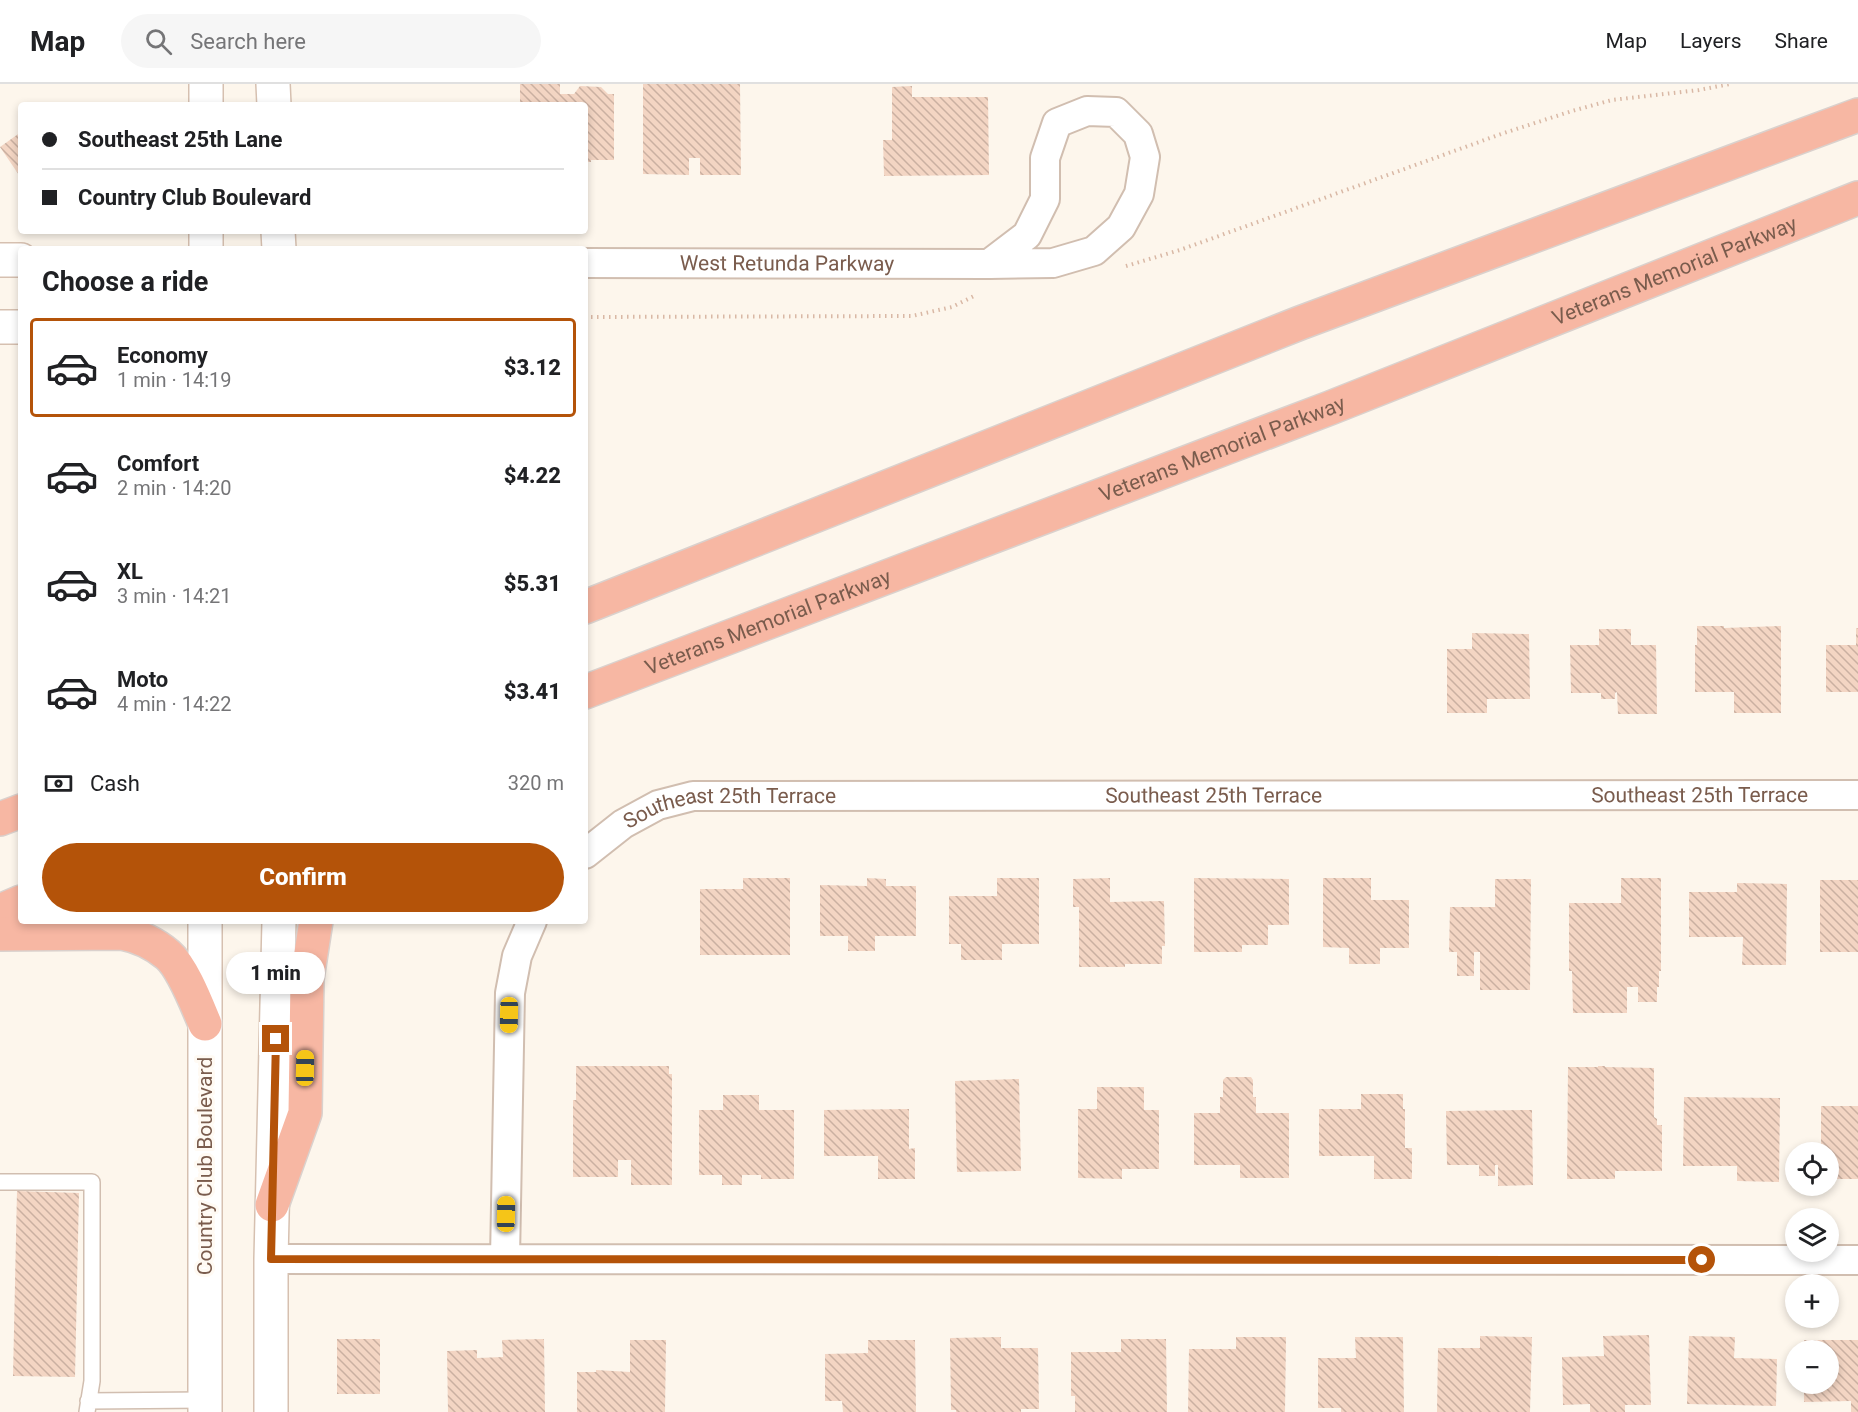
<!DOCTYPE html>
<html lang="en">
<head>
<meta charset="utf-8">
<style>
  :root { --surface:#fff; --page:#f6f6f6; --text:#202124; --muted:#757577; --line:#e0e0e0; --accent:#b45309 }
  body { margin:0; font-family:Roboto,sans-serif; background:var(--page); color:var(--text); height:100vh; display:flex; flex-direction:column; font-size:22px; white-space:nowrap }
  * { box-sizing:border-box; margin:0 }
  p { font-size:20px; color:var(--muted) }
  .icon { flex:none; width:33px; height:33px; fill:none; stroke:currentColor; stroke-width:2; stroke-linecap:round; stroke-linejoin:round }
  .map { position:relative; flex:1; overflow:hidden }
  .details { position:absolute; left:18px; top:162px; width:570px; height:678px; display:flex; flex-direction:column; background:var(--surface); border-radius:6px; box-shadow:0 3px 9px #0003 }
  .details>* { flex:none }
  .guide { position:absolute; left:18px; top:18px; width:570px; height:132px; border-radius:6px; box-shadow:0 3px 9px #0003; display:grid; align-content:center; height:132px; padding:0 24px; background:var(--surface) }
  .fabs { position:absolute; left:1785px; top:1058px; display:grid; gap:12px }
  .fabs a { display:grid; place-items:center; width:54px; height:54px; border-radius:50%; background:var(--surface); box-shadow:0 3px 9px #0003; font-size:30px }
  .end { position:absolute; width:27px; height:27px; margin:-14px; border:8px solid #b45309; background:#fff; box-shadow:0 0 0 3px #fff }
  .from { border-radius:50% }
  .bubble { position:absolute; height:42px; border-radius:21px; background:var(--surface); box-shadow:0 3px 9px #0003; font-size:20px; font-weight:800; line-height:42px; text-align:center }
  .car { position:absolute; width:18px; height:36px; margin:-18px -9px; border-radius:8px; box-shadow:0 0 4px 2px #0007; background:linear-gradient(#f5c518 24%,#345 0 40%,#f5c518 0 76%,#345 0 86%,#f5c518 0) }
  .guide b { display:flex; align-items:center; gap:21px; height:57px; font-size:22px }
  .guide b+b { border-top:2px solid var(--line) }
  .guide i { width:15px; height:15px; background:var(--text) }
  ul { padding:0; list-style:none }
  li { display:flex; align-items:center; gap:18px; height:99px; margin:0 12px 9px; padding:0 12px; border:3px solid transparent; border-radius:6px }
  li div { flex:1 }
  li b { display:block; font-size:22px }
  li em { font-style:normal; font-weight:800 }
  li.on { border-color:var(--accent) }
  li>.icon { width:54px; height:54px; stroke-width:1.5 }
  h2 { padding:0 24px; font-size:27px; line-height:72px }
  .pay { display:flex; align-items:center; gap:15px; height:66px; padding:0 24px; font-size:22px }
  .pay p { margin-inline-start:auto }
  .primary-button { display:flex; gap:12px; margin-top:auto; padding:12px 24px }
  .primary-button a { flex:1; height:69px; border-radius:36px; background:var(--accent); color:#fff; font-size:24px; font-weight:800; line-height:69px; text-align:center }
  header { display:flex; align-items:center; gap:36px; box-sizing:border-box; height:84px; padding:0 30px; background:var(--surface); border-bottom:2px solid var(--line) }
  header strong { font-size:28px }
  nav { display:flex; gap:33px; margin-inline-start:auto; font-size:21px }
  .search { width:420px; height:54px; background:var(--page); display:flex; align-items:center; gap:15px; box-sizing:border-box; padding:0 21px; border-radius:33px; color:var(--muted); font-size:22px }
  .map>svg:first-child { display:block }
  .building { fill:url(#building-back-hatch) }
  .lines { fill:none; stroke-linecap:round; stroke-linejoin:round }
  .lane-casing { stroke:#d1beb0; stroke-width:18 }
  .street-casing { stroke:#d1beb0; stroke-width:32 }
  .secondary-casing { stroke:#d6c0b0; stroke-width:36 }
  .highway-casing { stroke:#dad1cd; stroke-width:36 }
  .path { stroke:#d9b8a5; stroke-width:4; stroke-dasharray:1.5 4.5; stroke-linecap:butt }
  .lane { stroke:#fff; stroke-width:15 }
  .street { stroke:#fff; stroke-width:28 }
  .secondary { stroke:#fff; stroke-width:33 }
  .highway { stroke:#f7b7a3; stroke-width:33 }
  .route { stroke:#b45309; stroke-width:8 }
  .labels { text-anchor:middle; stroke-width:6; stroke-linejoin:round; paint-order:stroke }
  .street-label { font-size:21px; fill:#7a5c4d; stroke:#fffaf3 }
</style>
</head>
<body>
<header>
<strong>Map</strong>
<div class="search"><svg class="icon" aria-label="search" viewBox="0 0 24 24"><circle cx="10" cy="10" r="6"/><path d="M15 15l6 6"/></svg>Search here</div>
<nav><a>Map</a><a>Layers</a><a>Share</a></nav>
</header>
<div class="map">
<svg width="1858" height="1328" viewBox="0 0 1858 1328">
  <defs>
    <pattern id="building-back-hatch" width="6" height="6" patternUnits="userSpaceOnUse" patternTransform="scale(1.5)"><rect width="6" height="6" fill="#f3d5c3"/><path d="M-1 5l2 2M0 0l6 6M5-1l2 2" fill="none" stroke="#cab0a1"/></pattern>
  </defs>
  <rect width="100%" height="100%" fill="#fdf6ec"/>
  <path class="building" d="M520,0H560V10H574L580,2L601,3L608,10H614V76H591V78H585V21H520Z
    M643,0H740L741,91H700V74H689V91L643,90Z
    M912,2V13H988L989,91L884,92L883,56H892V3Z
    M21,48V94L0,63Z
    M1697,542H1724V544L1781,542V629H1734V608H1695V561H1697Z
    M1856,544H1858V608H1826V561H1856Z
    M1599,545H1631V561H1656L1657,630H1618L1617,608L1615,609V615H1601V609H1571L1570,561H1599Z
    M1472,549L1529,550L1530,615H1487V629H1447V565H1472Z
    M743,794H790V871H700V805H743Z
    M867,794L886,795V802H916V852H875V867H848V852H820V801L867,802Z
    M997,794H1039V860H1002V876H961V860H949V812H997Z
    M1110,794V818L1164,817L1165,862H1162V880H1125V883H1079V823H1073V795Z
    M1194,794L1289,795V841H1268V861H1242V868H1194Z
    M1323,794H1371V816H1409V864H1380V880H1349V864L1323,863Z
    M1621,794H1661V887H1659V903H1657V918H1638V903H1627V929H1573L1572,887H1569V819H1621Z
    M1495,795H1531L1530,906H1480V868H1474V892H1457V868H1449L1450,823H1495Z
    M1820,796H1858V868H1820Z
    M1737,799L1787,800L1786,881H1742L1743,853H1689V808H1737Z
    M576,982H669V990H672V1101H631V1076H618V1093H573V1016H576Z
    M1598,982H1605V983L1654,984V1033L1657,1035V1041H1662V1087H1615V1095H1567L1568,983H1598Z
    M1226,993H1251L1253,996V1013H1256V1029H1289V1094H1240V1081H1194V1029H1220V1013H1223V996Z
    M1019,995L1021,1087L957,1088L955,997Z
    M1097,1003H1144V1026H1159V1085H1122V1095L1078,1094V1025H1097Z
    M1361,1010H1403V1025H1405V1064H1412V1095H1374V1072H1319V1025H1361Z
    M723,1011H759V1026H794V1095H761V1091H742V1101H722V1091H699V1026H723Z
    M1684,1013L1780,1014L1779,1098L1737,1097V1082H1683Z
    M1821,1022H1858V1095H1828V1068H1821Z
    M909,1025V1065L915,1064V1095H878V1072H824V1026Z
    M1532,1026L1533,1101L1498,1102V1081H1495V1092H1479V1081H1447L1446,1027Z
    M17,1107L79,1109L75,1293L13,1292Z
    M1649,1251L1651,1321H1625V1328H1590V1320L1563,1321L1562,1273L1604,1272L1603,1252Z
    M1480,1252L1532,1253L1530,1328H1437L1438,1264H1480Z
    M1689,1252L1735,1253L1734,1274L1777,1275L1776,1322L1687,1320Z
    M1001,1253V1264H1038L1039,1325H1021V1328H956V1326H951L950,1254Z
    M1236,1253H1286L1285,1328H1188L1189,1265H1236Z
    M1355,1253H1403L1404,1328H1341V1324H1318V1274H1356Z
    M337,1255H380V1310H337Z
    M544,1255L545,1328H448L447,1267L477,1266V1274L503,1273L502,1256Z
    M1121,1255H1166L1167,1328H1075V1312H1071V1268H1121Z
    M630,1256H666L665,1328H577V1288H596V1286L630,1288Z
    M868,1256H915L916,1328H843L842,1317H825V1270L868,1269Z
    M1804,1256H1858V1328H1851V1317L1804,1318V1299H1828V1266H1804Z"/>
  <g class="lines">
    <defs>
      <path id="lane" d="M0,1098H92V1297L87,1328
        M88,1317L205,1316"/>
      <g id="street">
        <path d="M1087,27L1116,28L1138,50L1145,73L1139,110L1121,143L1094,167L1053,179L989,180L1027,151L1045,115V74L1057,39Z"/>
        <path id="s1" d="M585,179L989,180"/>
        <path id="s2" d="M585,770L623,740L658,721L693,712L1858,711"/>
        <path d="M505,1174L510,909L517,872L532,837"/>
        <path d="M271,1175L1858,1176"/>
      </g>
      <path id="secondary" d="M206,0V21
        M273,0L274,21
        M206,147V165
        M278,147L279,165
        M0,176H21
        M0,243H21
        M205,837V1328
        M271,1328V1175L279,837"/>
      <g id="highway">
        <path d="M585,523L1300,239L1858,31"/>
        <path id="s3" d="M585,608L1330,324L1858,114"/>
        <path d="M0,735L21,727"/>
        <path d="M0,827L21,818"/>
        <path d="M0,850L122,849C138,852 155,860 168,871C183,884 197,921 205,940"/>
        <path d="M272,1121L305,1029L307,895L316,837"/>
      </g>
    </defs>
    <use href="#lane" class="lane-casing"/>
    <use href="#street" class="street-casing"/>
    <use href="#secondary" class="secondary-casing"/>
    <use href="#highway" class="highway-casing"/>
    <path class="path" d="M1126,182L1180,166L1504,49L1572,27L1612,16L1699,6L1730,0
      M585,233L912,232L952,223L974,212"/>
    <use href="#lane" class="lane"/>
    <use href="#street" class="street"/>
    <use href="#secondary" class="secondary"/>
    <use href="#highway" class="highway"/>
  </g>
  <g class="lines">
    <path class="route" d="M276,955L271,1175L1702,1176"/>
  </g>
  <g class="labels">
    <g class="street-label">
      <text dy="7" stroke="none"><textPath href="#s1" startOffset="202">West Retunda Parkway</textPath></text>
      <text dy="7" stroke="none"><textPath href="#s3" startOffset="1168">Veterans Memorial Parkway</textPath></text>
      <text dy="7" stroke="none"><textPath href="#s3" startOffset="682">Veterans Memorial Parkway</textPath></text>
      <text dy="7" stroke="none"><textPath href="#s3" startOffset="196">Veterans Memorial Parkway</textPath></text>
      <text dy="7" stroke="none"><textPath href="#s2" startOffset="1131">Southeast 25th Terrace</textPath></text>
      <text dy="7" stroke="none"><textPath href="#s2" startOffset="645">Southeast 25th Terrace</textPath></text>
      <text dy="7" stroke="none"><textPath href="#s2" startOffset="159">Southeast 25th Terrace</textPath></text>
      <text transform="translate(205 1082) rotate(-90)" y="7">Country Club Boulevard</text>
    </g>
  </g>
</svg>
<div class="fabs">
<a><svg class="icon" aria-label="locate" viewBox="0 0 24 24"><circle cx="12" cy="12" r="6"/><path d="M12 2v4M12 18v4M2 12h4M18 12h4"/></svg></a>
<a><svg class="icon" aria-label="layers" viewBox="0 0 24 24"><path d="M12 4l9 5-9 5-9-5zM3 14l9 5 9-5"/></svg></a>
<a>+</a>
<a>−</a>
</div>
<i class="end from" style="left:1702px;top:1176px"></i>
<i class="end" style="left:276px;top:955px"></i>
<div class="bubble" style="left:226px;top:868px;width:99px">1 min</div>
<i class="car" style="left:509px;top:931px;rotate:181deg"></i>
<i class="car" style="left:305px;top:984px;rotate:1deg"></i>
<i class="car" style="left:506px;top:1130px;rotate:1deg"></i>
<div class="guide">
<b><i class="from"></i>Southeast 25th Lane</b>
<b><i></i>Country Club Boulevard</b>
</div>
<section class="details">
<h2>Choose a ride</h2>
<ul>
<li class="on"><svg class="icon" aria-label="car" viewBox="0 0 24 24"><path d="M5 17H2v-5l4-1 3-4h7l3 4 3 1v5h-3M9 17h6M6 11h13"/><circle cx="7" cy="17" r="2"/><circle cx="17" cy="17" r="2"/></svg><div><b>Economy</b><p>1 min · 14:19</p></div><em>$3.12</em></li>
<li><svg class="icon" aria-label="car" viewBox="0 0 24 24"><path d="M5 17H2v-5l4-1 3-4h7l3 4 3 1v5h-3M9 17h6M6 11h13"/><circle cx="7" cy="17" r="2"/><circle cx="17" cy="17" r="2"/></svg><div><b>Comfort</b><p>2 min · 14:20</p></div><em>$4.22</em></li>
<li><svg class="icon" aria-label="car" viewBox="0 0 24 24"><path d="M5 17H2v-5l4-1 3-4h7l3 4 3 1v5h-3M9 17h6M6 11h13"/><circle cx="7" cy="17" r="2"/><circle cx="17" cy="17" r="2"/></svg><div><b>XL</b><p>3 min · 14:21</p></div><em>$5.31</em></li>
<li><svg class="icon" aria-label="car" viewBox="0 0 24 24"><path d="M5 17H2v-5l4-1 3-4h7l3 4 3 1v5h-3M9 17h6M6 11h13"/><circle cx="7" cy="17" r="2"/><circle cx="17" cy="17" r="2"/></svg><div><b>Moto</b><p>4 min · 14:22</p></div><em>$3.41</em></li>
</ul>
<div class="pay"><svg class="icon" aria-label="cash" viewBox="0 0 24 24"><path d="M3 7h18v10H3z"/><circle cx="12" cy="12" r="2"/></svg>Cash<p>320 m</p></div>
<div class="primary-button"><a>Confirm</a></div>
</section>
</div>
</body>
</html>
